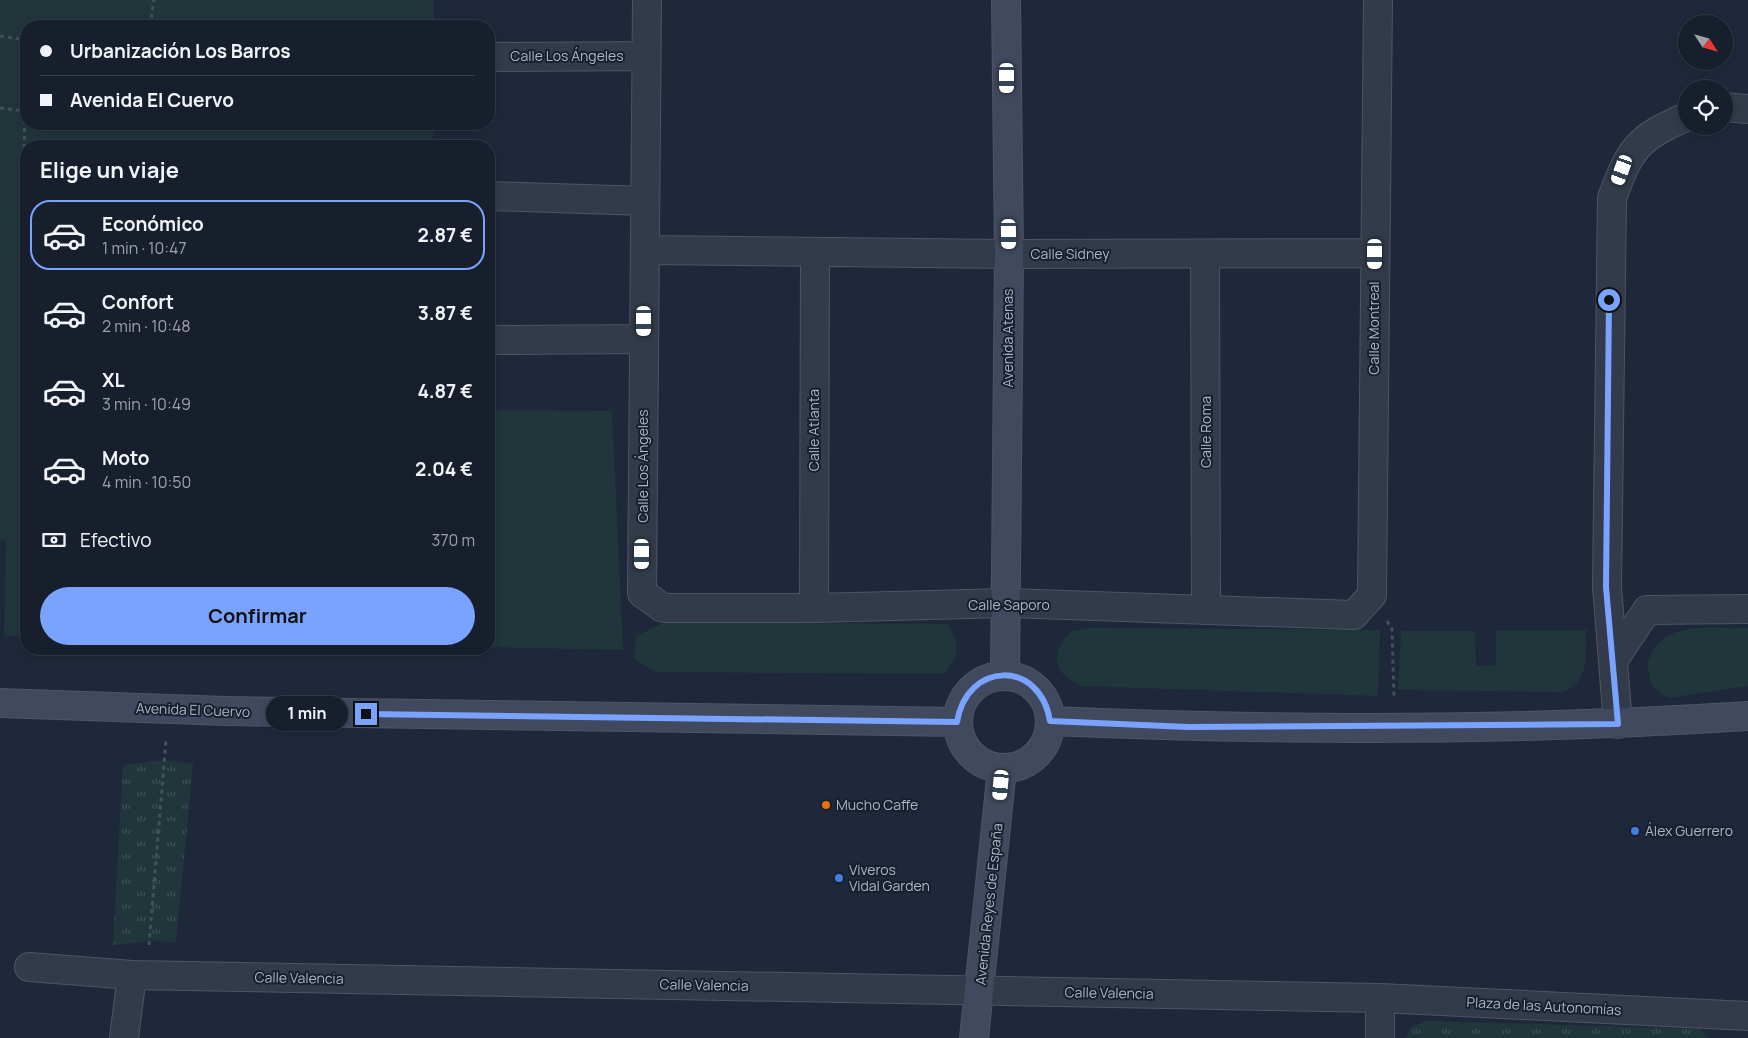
<!DOCTYPE html>
<html lang="es">
<head>
<meta charset="utf-8">
<style>
  :root { --surface:#171e2c; --page:#202734; --text:#f1f3f6; --muted:#9ea2a9; --line:#363c48; --accent:#7aa3ff }
  body { margin:0; font-family:Manrope,sans-serif; background:var(--page); color:var(--text); height:100vh; display:flex; flex-direction:column; font-size:19px; white-space:nowrap }
  * { box-sizing:border-box; margin:0 }
  p { font-size:16px; color:var(--muted) }
  .icon { flex:none; width:28px; height:28px; fill:none; stroke:currentColor; stroke-width:2; stroke-linecap:round; stroke-linejoin:round }
  .map { position:relative; flex:1; overflow:hidden }
  .panel { position:absolute; left:20px; top:140px; width:475px; height:515px; display:flex; flex-direction:column; background:var(--surface); border-radius:20px; box-shadow:0 2px 8px #0003,0 0 0 1px var(--line) }
  .panel>* { flex:none }
  .guide { position:absolute; left:20px; top:20px; width:475px; height:110px; border-radius:20px; box-shadow:0 2px 8px #0003,0 0 0 1px var(--line); display:grid; align-content:center; height:110px; padding:0 20px; background:var(--surface) }
  .needle { width:32px; rotate:126deg }
  .fabs { position:absolute; left:1678px; top:15px; display:grid; gap:10px }
  .fabs a { display:grid; place-items:center; width:55px; height:55px; border-radius:50%; background:var(--surface); box-shadow:0 2px 8px #0003,0 0 0 1px var(--line); font-size:25px }
  .end { position:absolute; width:22px; height:22px; margin:-11px; border:6px solid #7aa3ff; background:#111; box-shadow:0 0 0 2px #111 }
  .from { border-radius:50% }
  .bubble { position:absolute; height:35px; border-radius:18px; background:var(--surface); box-shadow:0 2px 8px #0003,0 0 0 1px var(--line); font-size:16px; font-weight:700; line-height:35px; text-align:center }
  .car { position:absolute; width:15px; height:30px; margin:-15px -8px; border-radius:6px; box-shadow:0 0 4px 1px #0007; background:linear-gradient(#fff 24%,#345 0 40%,#fff 0 76%,#345 0 86%,#fff 0) }
  .guide b { display:flex; align-items:center; gap:18px; height:48px; font-size:19px }
  .guide b+b { border-top:1px solid var(--line) }
  .guide i { width:12px; height:12px; background:var(--text) }
  ul { padding:0; list-style:none }
  li { display:flex; align-items:center; gap:15px; height:70px; margin:0 10px 8px; padding:0 10px; border:2px solid transparent; border-radius:20px }
  li div { flex:1 }
  li b { display:block; font-size:19px }
  li em { font-style:normal; font-weight:700 }
  li.selected { border-color:var(--accent) }
  li>.icon { width:45px; height:45px; stroke-width:1.5 }
  h2 { padding:0 20px; font-size:22px; line-height:60px }
  .pay { display:flex; align-items:center; gap:12px; height:55px; padding:0 20px; font-size:19px }
  .pay p { margin-inline-start:auto }
  .cta { display:flex; gap:10px; margin-top:auto; padding:10px 20px }
  .cta a { flex:1; height:58px; border-radius:30px; background:var(--accent); color:#111; font-size:20px; font-weight:700; line-height:58px; text-align:center }
  .map>svg:first-child { display:block }
  .park { fill:url(#park-tufts) }
  .garden { fill:#21363b }
  .lines { fill:none; stroke-linecap:round; stroke-linejoin:round }
  .street-casing { stroke:#4d5565; stroke-width:30 }
  .secondary-casing { stroke:#4d5565; stroke-width:30 }
  .path { stroke:#3f5359; stroke-width:3; stroke-dasharray:4 4; stroke-linecap:butt }
  .street { stroke:#333b4a; stroke-width:28 }
  .secondary { stroke:#41495e; stroke-width:28 }
  .route { stroke:#7aa3ff; stroke-width:6 }
  .food-dot { fill:#e8710a; stroke:#18202f; stroke-width:2 }
  .shop-dot { fill:#3f7fe0; stroke:#18202f; stroke-width:2 }
  .labels { text-anchor:middle; stroke-width:4; stroke-linejoin:round; paint-order:stroke }
  .street-label { font-size:14px; fill:#adb5c7; stroke:#18202f }
  .poi-label { font-size:14px; fill:#adb5c7; stroke:#18202f; text-anchor:start }
</style>
</head>
<body>
<div class="map">
<svg width="1748" height="1038" viewBox="0 0 1748 1038">
  <defs>
    <pattern id="park-tufts" width="24" height="20" patternUnits="userSpaceOnUse" patternTransform="scale(1.25)"><rect width="24" height="20" fill="#21363b"/><path d="M3 7l-1-3M5 7V3M7 7l1-3M15 17l-1-3M17 17v-4M19 17l1-3" fill="none" stroke="#3f5156"/></pattern>
  </defs>
  <rect width="100%" height="100%" fill="#1f283a"/>
  <path class="park" d="M165,760L193,764L176,942L149,941L113,945L123,765Z
    M1427,1021L1700,1029L1709,1038H1406L1411,1027Z"/>
  <path class="garden" d="M0,0H434V26H26V124H433V146H26V636H4L6,541L0,540Z
    M489,410L612,411L623,650L489,647Z
    M666,622L948,624C961,648 960,653 944,674L656,672L634,659L636,636Z
    M1090,628L1380,630L1378,696L1082,686C1067,679 1053,670 1058,652C1060,645 1065,637 1071,632C1075,629 1085,629 1090,628Z
    M1748,628V686L1668,698L1652,686C1651,679 1647,669 1648,663C1660,618 1712,629 1748,628Z
    M1496,630H1586C1586,653 1590,683 1563,692L1398,690L1401,631H1475L1476,666L1496,665Z"/>
  <g class="lines">
    <defs>
      <path id="street" d="M647,0L642,593L663,608H814L1007,603L1354,615L1372,595L1378,0
        M489,57L646,56
        M1724,107L1748,109
        M489,196L645,201
        M645,250L1009,254L1375,253
        M1205,254L1206,610
        M489,340L644,339
        M814,608L815,252
        M1613,661L1647,610L1748,609
        M1618,724L1607,587L1612,198C1630,149 1637,138 1686,117
        M29,967L132,975L1380,998
        M124,1038L132,975
        M1380,1038V998L1748,1016"/>
      <path id="secondary" d="M1005,675L1009,254L1006,0
        M958 722a46 46 0 1 1 92 0a46 46 0 1 1-92 0Z
        M0,703L226,711L957,722
        M1051,721C1283,731 1516,731 1748,716
        M974,1038L1002,769"/>
    </defs>
    <use href="#street" class="street-casing"/>
    <use href="#secondary" class="secondary-casing"/>
    <path class="path" d="M150,26L154,0
      M0,36L26,40
      M0,108L24,111
      M1387,621L1392,629L1394,699
      M21,636L25,40
      M149,945L166,740"/>
    <use href="#street" class="street"/>
    <use href="#secondary" class="secondary"/>
  </g>
  <g class="lines">
    <path class="route" d="M366,714L957,722C967,661 1040,659 1050,721L1188,727L1618,724L1606,587L1609,300"/>
  </g>
  <circle class="food-dot" cx="826" cy="805" r="5"/>
  <g class="shop-dot">
    <circle cx="1635" cy="831" r="5"/>
    <circle cx="839" cy="878" r="5"/>
  </g>
  <g class="labels">
    <g class="street-label">
      <text x="567" y="61">Calle Los Ángeles</text>
      <text x="1070" y="259">Calle Sidney</text>
      <text transform="translate(1374 328) rotate(-90)" y="5">Calle Montreal</text>
      <text transform="translate(1008 338) rotate(-90)" y="5">Avenida Atenas</text>
      <text transform="translate(814 430) rotate(-90)" y="5">Calle Atlanta</text>
      <text transform="translate(1206 432) rotate(-90)" y="5">Calle Roma</text>
      <text transform="translate(643 466) rotate(-90)" y="5">Calle Los Ángeles</text>
      <text x="1009" y="610">Calle Saporo</text>
      <text transform="translate(193 710) rotate(2)" y="5">Avenida El Cuervo</text>
      <text transform="translate(989 904) rotate(-84)" y="5">Avenida Reyes de España</text>
      <text transform="translate(299 978) rotate(1)" y="5">Calle Valencia</text>
      <text transform="translate(704 985) rotate(1)" y="5">Calle Valencia</text>
      <text transform="translate(1109 993) rotate(1)" y="5">Calle Valencia</text>
      <text transform="translate(1544 1006) rotate(3)" y="5">Plaza de las Autonomías</text>
    </g>
    <g class="poi-label">
      <text x="836" y="810">Mucho Caffe</text>
      <text x="1645" y="836">Álex Guerrero</text>
      <text x="849" y="875">Viveros<tspan x="849" dy="16">Vidal Garden</tspan></text>
    </g>
  </g>
</svg>
<div class="fabs">
<a><svg class="needle" viewBox="-14 -14 28 28"><path d="M0-13l5 13h-10z" fill="#e53935"/><path d="M0 13l5-13h-10z" fill="#9ea2a9"/></svg></a>
<a><svg class="icon" aria-label="locate" viewBox="0 0 24 24"><circle cx="12" cy="12" r="6"/><path d="M12 2v4M12 18v4M2 12h4M18 12h4"/></svg></a>
</div>
<i class="end from" style="left:1609px;top:300px"></i>
<i class="end" style="left:366px;top:714px"></i>
<div class="bubble" style="left:266px;top:696px;width:82px">1 min</div>
<i class="car" style="left:1007px;top:78px;rotate:180deg"></i>
<i class="car" style="left:1622px;top:170px;rotate:200deg"></i>
<i class="car" style="left:1009px;top:234px;rotate:179deg"></i>
<i class="car" style="left:1375px;top:254px;rotate:180deg"></i>
<i class="car" style="left:644px;top:321px;rotate:180deg"></i>
<i class="car" style="left:642px;top:554px;rotate:180deg"></i>
<i class="car" style="left:1001px;top:785px;rotate:185deg"></i>
<div class="guide">
<b><i class="from"></i>Urbanización Los Barros</b>
<b><i></i>Avenida El Cuervo</b>
</div>
<section class="panel">
<h2>Elige un viaje</h2>
<ul>
<li class="selected"><svg class="icon" aria-label="car" viewBox="0 0 24 24"><path d="M5 17H2v-5l4-1 3-4h7l3 4 3 1v5h-3M9 17h6M6 11h13"/><circle cx="7" cy="17" r="2"/><circle cx="17" cy="17" r="2"/></svg><div><b>Económico</b><p>1 min · 10:47</p></div><em>2.87 €</em></li>
<li><svg class="icon" aria-label="car" viewBox="0 0 24 24"><path d="M5 17H2v-5l4-1 3-4h7l3 4 3 1v5h-3M9 17h6M6 11h13"/><circle cx="7" cy="17" r="2"/><circle cx="17" cy="17" r="2"/></svg><div><b>Confort</b><p>2 min · 10:48</p></div><em>3.87 €</em></li>
<li><svg class="icon" aria-label="car" viewBox="0 0 24 24"><path d="M5 17H2v-5l4-1 3-4h7l3 4 3 1v5h-3M9 17h6M6 11h13"/><circle cx="7" cy="17" r="2"/><circle cx="17" cy="17" r="2"/></svg><div><b>XL</b><p>3 min · 10:49</p></div><em>4.87 €</em></li>
<li><svg class="icon" aria-label="car" viewBox="0 0 24 24"><path d="M5 17H2v-5l4-1 3-4h7l3 4 3 1v5h-3M9 17h6M6 11h13"/><circle cx="7" cy="17" r="2"/><circle cx="17" cy="17" r="2"/></svg><div><b>Moto</b><p>4 min · 10:50</p></div><em>2.04 €</em></li>
</ul>
<div class="pay"><svg class="icon" aria-label="cash" viewBox="0 0 24 24"><path d="M3 7h18v10H3z"/><circle cx="12" cy="12" r="2"/></svg>Efectivo<p>370 m</p></div>
<div class="cta"><a>Confirmar</a></div>
</section>
</div>
</body>
</html>
